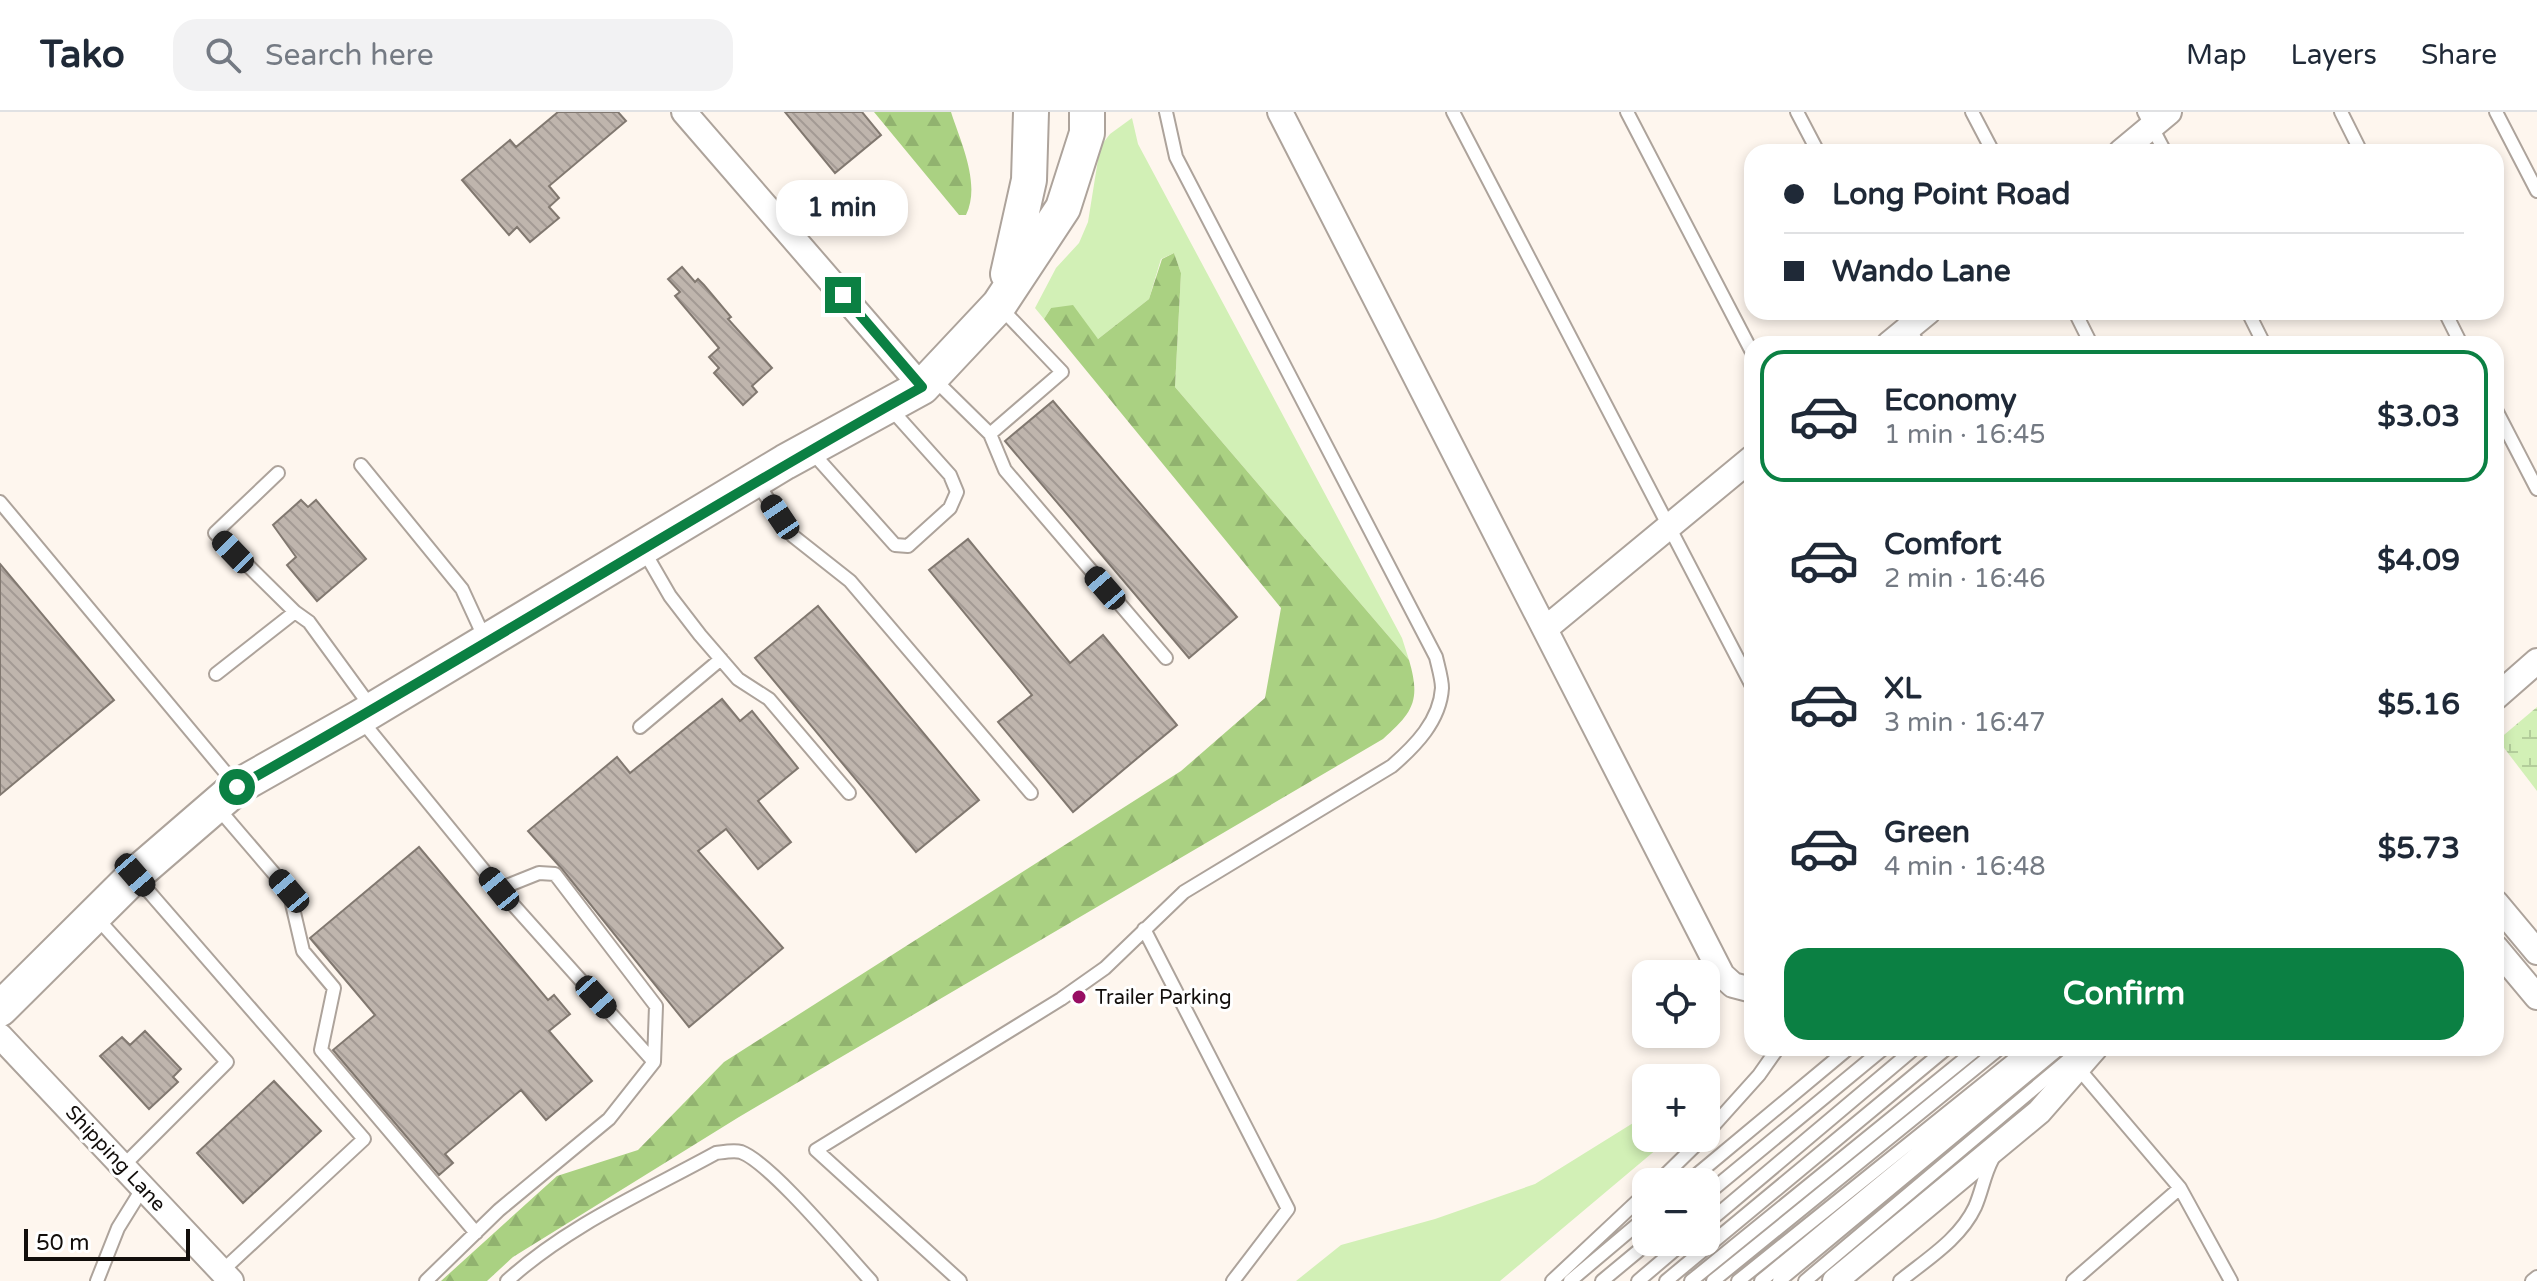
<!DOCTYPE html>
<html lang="en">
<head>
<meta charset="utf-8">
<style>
  :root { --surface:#fff; --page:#f2f2f3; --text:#1f2937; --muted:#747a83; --line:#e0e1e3; --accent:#0b8043 }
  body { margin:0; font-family:"Varela Round",sans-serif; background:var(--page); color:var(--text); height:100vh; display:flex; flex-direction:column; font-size:30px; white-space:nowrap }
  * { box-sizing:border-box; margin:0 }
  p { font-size:26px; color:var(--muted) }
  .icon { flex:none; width:44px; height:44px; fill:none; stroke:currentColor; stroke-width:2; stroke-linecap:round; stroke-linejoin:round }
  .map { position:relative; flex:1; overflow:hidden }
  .details { position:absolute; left:1744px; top:224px; width:760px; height:720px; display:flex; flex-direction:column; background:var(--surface); border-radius:24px; box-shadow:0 4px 12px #0003 }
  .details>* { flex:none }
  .guide { position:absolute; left:1744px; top:32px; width:760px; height:176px; border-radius:24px; box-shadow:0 4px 12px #0003; display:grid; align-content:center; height:176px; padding:0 40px; background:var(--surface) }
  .controls { position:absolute; left:1632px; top:848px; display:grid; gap:16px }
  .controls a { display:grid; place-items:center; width:88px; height:88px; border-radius:16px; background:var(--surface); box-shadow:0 4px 12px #0003; font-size:40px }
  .scale { position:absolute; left:24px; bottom:20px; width:166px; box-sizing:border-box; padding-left:8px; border:4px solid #120e0b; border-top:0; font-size:22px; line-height:28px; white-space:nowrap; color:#120e0b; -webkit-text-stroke:6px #fff; paint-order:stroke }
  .end { position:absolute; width:36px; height:36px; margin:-18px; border:10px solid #0b8043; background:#fff; box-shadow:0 0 0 4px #fff }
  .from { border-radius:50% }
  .bubble { position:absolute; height:56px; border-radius:24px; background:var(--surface); box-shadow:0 4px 12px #0003; font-size:26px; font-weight:700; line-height:56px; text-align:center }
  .car { position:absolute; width:24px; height:48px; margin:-24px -12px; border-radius:10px; box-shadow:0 0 6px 2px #0007; background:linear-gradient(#222 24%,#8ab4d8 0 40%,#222 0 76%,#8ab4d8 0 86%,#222 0) }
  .guide b { display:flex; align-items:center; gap:28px; height:76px; font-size:30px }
  .guide b+b { border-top:2px solid var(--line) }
  .guide i { width:20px; height:20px; background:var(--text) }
  ul { padding:14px 0 0; list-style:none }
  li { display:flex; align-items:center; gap:24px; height:132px; margin:0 16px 12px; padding:0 24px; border:4px solid transparent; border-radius:24px }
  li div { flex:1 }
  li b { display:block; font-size:30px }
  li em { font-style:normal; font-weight:700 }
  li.current { border-color:var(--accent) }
  li>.icon { width:72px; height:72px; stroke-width:1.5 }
  .cta { display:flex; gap:16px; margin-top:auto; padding:16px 40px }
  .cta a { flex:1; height:92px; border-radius:24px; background:var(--accent); color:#fff; font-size:32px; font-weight:700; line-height:92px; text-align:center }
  header { display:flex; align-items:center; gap:48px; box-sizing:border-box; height:112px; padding:0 40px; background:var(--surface); border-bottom:2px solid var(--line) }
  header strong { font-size:38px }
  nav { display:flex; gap:44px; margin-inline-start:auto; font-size:28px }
  .search { width:560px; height:72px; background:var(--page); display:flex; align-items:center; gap:20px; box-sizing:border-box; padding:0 28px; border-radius:24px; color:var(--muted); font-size:30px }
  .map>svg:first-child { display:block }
  .green { fill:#d2f0b6 }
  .forest { fill:url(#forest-firs) }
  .wetland { fill:url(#wetland-marsh) }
  .building { fill:url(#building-back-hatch); stroke:#817870; stroke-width:2 }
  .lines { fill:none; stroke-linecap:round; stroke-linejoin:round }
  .lane-casing { stroke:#ada39b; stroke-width:16 }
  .street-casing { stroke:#ada39b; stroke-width:28 }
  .secondary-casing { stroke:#ada39b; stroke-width:38 }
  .lane { stroke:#fff; stroke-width:12 }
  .street { stroke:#fff; stroke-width:24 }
  .secondary { stroke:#fff; stroke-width:34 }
  .route { stroke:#0b8043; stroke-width:10 }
  .poi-dot { fill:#980e63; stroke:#fff; stroke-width:3 }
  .labels { text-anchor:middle; stroke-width:6; stroke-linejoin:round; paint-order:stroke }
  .poi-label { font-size:20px; fill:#120e0b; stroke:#fff; text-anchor:start }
  .street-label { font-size:20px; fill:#120e0b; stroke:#fff }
</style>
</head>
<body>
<header>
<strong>Tako</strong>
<div class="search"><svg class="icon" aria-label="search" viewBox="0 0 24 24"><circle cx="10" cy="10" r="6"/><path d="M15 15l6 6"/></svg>Search here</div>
<nav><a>Map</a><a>Layers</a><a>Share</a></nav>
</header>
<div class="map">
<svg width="2537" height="1169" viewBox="0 0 2537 1169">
  <defs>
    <pattern id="forest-firs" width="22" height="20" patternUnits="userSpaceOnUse" patternTransform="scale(2)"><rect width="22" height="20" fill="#aad182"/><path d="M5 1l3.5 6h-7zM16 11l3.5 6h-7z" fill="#91b26f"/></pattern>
    <pattern id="wetland-marsh" width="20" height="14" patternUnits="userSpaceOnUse" patternTransform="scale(2)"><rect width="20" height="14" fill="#d2f0b6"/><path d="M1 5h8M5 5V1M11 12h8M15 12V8" fill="none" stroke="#b3cd9b"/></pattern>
    <pattern id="building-back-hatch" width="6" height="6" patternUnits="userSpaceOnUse" patternTransform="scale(2)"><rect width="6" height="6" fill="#bfb5ad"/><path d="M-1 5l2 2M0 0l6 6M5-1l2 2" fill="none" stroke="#a39a94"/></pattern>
  </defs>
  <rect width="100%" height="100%" fill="#fef6ee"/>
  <path class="green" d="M1132,6L1138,32L1402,526L1409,548L1175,275L1181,161L1174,141L1161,147L1149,187L1098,227L1051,196L1044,207L1035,196L1056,156L1079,131L1088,110L1100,35L1110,22Z
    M1646,1003V1026H1670L1500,1169H1296L1341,1133L1435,1107L1535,1072Z"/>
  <path class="forest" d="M874,0H951C961,31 981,72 966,103H959Z
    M1174,141L1181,161L1175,275L1409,548C1421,589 1413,600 1383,627L739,1005L513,1145L487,1169H441L557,1064L638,1038L724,950L1181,659L1265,586L1281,496L1044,207L1051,196L1073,193L1098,227L1149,187L1162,147Z"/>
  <path class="wetland" d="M2537,595V679L2498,628Z"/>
  <path class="building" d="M558,0H618L626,9L549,74L559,86L549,95L559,106L530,130L517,115L509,123L462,68L510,28L516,35Z
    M785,0H862L881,23L835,61Z
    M682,155L695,170L698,167L704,173L731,205L728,207L772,256L752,274L757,280L743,293L714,261L719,256L709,245L719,236L675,184L680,180L668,167Z
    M1053,289L1237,505L1189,546L1005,329Z
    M301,388L308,395L316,388L366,447L317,489L287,453L296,445L273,413Z
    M968,427L1070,551L1103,523L1177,613L1073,700L998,610L1032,583L929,458Z
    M0,452L114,588L0,683Z
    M818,494L979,688L916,740L755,546Z
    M722,587L740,609L752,599L798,656L758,689L791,730L758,757L726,717L698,739L783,836L689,915L562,757L528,719L617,645L630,661Z
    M419,735L548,888L554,883L570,902L549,919L592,969L546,1008L521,978L445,1042L453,1051L439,1063L333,938L375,903L310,826Z
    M145,919L181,957L173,965L178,970L149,997L100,944L122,925L130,933Z
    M274,969L321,1019L243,1091L197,1041Z"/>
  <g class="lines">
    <defs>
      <path id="lane" d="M1453,0L1752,574
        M1627,0L1752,240
        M1797,0L1818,40
        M1972,0L1993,40
        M2144,0L2165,40
        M2341,0L2361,40
        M2496,0L2537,79
        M1901,200L1918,232
        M2075,200L2091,232
        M2248,200L2264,232
        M2445,200L2461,232
        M933,266L990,322L1062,260L1000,195
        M2496,298L2537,377
        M990,322L1005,358L1166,546
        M811,339L895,433L908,434L950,396L957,380L950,363L890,296
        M361,353L462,477L485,527
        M278,361L215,421L295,500
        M757,371L793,424L850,469L1031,681
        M0,390L235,672
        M644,439L670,484L700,523L738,567L769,587L849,681
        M216,562L295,500L309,510L371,595
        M362,609L499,777L654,950
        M640,615L721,547
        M217,695L289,779L303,839L334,876L321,938L476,1121
        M137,766L364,1027L222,1159
        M96,805L227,950L124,1053
        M1144,817L1288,1097L1233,1169
        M2078,956L2180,1076L2231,1169
        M1706,1022L1759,963L1778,936
        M1658,1070L1703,1026
        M1688,1070L1849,936
        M1706,1083L1884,936
        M1706,1112L1915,936
        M97,1169L118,1116L144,1074
        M426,1169L499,1098L609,1007L654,950L656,894L555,762L539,761L499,777
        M507,1169C567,1114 645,1080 716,1041C724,1040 734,1038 741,1040C771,1051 846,1142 871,1169
        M960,1169L816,1038L1061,887L1105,856L1184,780L1392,654C1415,634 1440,609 1442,576C1442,567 1438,554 1436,545L1176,45L1166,0
        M1552,1169L1646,1081
        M1570,1169L1646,1105
        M1602,1169L1649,1130
        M1638,1169L1684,1130
        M1666,1169L1947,936
        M1691,1169L1978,936
        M1713,1169L2000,936
        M1738,1169L2028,936
        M1761,1169L2044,936
        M1779,1169L2060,936
        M1805,1169L2081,937
        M1900,1169C1927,1147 1960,1127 1975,1095C1982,1079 1984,1063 1992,1048
        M2073,1169L2180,1076
        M2532,1169L2537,1165"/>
      <path id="street" d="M684,0L922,275
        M1280,0L1722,863L1733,873L1752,878
        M2121,40L2169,0
        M1889,232L1928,200
        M1545,517L1752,346
        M2496,585L2537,549
        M2496,791L2537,840
        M2496,836L2537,885
        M0,924L231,1169
        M1835,1169L2039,1000L2095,936"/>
      <path id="secondary" d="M1008,162L1029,68L1031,0
        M0,897L135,763L237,675L359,606L785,350L922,275L999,193L1063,96L1087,21V0"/>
    </defs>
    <use href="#lane" class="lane-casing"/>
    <use href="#street" class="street-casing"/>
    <use href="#secondary" class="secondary-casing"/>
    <use href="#lane" class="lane"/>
    <use href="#street" class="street"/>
    <use href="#secondary" class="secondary"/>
  </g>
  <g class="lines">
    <path class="route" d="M237,675C468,546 691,404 922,275L843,183"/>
  </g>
  <circle class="poi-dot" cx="1079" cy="885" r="8"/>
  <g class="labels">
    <g class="poi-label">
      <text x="1095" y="892">Trailer Parking</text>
    </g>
    <g class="street-label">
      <text transform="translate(116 1046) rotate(47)" y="7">Shipping Lane</text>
    </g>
  </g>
</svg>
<div class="controls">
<a><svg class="icon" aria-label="locate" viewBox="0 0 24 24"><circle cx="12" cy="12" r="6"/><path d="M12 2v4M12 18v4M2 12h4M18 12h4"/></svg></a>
<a>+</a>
<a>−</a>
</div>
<div class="scale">50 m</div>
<i class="end from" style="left:237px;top:675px"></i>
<i class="end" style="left:843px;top:183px"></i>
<div class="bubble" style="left:776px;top:68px;width:132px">1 min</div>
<i class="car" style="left:780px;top:405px;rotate:326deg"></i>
<i class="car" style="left:233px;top:440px;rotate:316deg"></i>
<i class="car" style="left:1105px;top:476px;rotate:319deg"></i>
<i class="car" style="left:135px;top:763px;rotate:139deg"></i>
<i class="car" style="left:499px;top:777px;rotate:321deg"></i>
<i class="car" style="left:289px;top:779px;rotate:320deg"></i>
<i class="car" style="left:596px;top:885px;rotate:138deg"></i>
<div class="guide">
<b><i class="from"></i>Long Point Road</b>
<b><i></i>Wando Lane</b>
</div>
<section class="details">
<ul>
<li class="current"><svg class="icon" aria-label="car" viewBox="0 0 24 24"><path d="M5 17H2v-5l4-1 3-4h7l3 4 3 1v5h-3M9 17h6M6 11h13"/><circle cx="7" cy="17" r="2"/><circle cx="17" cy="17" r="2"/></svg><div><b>Economy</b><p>1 min · 16:45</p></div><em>$3.03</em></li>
<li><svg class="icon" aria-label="car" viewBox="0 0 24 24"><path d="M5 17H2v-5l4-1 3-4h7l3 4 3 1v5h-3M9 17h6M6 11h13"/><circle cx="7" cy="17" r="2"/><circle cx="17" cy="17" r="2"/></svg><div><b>Comfort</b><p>2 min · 16:46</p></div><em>$4.09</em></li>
<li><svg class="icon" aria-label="car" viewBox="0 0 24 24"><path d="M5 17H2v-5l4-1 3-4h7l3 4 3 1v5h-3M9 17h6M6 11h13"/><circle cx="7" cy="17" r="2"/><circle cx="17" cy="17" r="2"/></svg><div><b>XL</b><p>3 min · 16:47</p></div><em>$5.16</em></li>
<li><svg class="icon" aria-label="car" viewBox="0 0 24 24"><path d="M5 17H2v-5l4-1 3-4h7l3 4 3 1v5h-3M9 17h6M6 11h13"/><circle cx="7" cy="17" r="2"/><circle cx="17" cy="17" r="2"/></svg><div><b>Green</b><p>4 min · 16:48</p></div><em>$5.73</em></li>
</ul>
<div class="cta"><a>Confirm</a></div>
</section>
</div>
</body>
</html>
